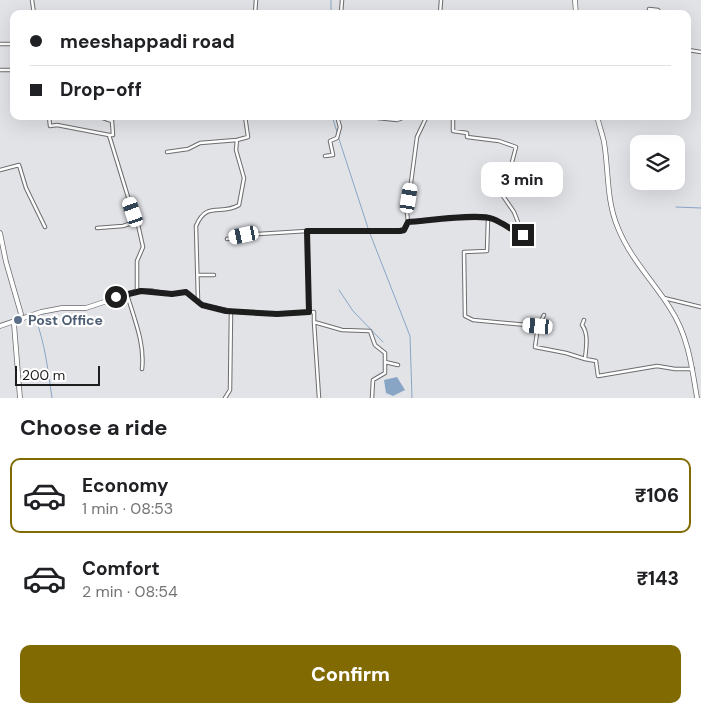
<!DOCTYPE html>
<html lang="en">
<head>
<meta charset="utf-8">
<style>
  :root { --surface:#fff; --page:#f2f2f2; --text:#202124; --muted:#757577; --line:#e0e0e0; --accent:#826a03 }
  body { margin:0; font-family:"DM Sans",sans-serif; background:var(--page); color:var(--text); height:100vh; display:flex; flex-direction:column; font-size:19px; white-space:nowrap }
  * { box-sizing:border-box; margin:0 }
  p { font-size:16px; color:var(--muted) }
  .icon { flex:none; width:28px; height:28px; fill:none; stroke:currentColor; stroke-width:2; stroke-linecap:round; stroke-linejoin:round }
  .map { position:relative; height:398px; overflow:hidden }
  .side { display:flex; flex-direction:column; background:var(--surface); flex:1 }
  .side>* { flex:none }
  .top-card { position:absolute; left:10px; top:10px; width:681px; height:110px; border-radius:10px; box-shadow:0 5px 20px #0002; display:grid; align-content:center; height:110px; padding:0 20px; background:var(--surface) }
  .fabs { position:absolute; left:630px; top:135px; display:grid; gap:10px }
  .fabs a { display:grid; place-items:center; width:55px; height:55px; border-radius:10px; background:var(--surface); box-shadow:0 5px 20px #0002; font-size:25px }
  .scale { position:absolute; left:15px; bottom:12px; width:85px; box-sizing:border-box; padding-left:5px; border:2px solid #1d1d1e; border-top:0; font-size:14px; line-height:18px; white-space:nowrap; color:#1d1d1e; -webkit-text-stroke:4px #fff; paint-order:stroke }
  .end { position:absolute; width:22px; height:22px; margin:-11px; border:6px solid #1d1d1e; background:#fff; box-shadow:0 0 0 2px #fff }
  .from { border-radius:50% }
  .bubble { position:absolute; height:35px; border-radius:10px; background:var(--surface); box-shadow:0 5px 20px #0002; font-size:16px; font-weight:800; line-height:35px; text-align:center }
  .car { position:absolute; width:15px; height:30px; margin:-15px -8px; border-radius:6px; box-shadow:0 0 4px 1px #0007; background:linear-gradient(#fff 24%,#345 0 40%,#fff 0 76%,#345 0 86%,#fff 0) }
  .top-card b { display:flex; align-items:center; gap:18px; height:48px; font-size:19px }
  .top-card b+b { border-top:1px solid var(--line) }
  .top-card i { width:12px; height:12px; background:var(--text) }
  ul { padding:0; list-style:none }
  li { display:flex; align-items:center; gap:15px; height:75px; margin:0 10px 8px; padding:0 10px; border:2px solid transparent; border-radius:10px }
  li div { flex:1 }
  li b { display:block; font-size:19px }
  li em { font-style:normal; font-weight:800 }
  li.selected { border-color:var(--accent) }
  li>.icon { width:45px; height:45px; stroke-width:1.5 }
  h2 { padding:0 20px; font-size:22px; line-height:60px }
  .cta { display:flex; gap:10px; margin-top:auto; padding:10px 20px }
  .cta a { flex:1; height:58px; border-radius:10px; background:var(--accent); color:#fff; font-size:20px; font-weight:800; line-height:58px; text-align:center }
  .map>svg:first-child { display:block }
  .water { fill:#89a5c6 }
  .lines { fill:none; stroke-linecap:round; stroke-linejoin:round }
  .stream { stroke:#89a5c6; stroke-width:1 }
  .minor-casing { stroke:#6d6d71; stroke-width:4.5 }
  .tertiary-casing { stroke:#6d6d71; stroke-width:5.5 }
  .secondary-casing { stroke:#6d6d71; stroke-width:5.5 }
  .minor { stroke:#fff; stroke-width:2.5 }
  .tertiary { stroke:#fff; stroke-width:4 }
  .secondary { stroke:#fff; stroke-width:4 }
  .route { stroke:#1d1d1e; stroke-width:6 }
  .service-dot { fill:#5c6f8a; stroke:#fff; stroke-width:2 }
  .labels { text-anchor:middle; stroke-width:4.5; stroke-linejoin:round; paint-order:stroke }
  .service-label { font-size:14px; font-weight:bold; fill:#4e5e75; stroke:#fff; text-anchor:start }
</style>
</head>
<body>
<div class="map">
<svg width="701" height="398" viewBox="0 0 701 398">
  <rect width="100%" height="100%" fill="#e2e3e7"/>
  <path class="water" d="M397,377L405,390L393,396L386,393L384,380Z"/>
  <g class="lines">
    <path class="stream" d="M331,0V14
      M332,116L337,132
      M338,136L369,231L410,336L412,398
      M676,207L701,208
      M339,290L353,311L383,342
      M35,317C45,343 48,370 52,398"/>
    <defs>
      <path id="minor" d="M32,0L34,14
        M649,9L658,10L661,14
        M255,14L256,0
        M341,14L342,0
        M440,14L441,0
        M0,44H14
        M688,50L701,52
        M0,70H14
        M49,116L50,126L57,125L109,135L128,197L137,220L143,247L137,261V291
        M97,116L112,121L113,135H109
        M453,116V131L467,133V137L499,141L516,147L503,196L514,212L523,235
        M378,118L397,120L408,116
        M167,152L188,149L200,143L237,140
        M325,156L333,155L330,141L337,138L340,127L337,116
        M0,170L19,165L26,188L45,227
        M488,218L487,251L464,252L465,316L473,320L538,326
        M408,222C426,221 479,213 493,219C504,223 512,231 523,235
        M97,228L123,226L138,221
        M307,231L309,312
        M227,239L244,235L307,231H404L408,222L407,213L417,137L427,116
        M198,275H214
        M152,291L172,294L186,292L202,305L231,311L277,314L314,312V322L342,330L370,331L375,345L385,353V373L373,380L372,398
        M127,294C134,319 145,343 142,369
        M664,298L701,307
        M198,300L196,226C207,200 221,216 239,205L244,178L236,150L237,140L248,137L245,116
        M544,315L538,326L535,347L566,353L585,359
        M584,320L582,325C589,334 586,348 585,359L596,361L598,376L657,366L675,369H693
        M314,322L319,398
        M385,362L398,365
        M225,398L230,390L231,311"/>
      <path id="tertiary" d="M0,326L41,312L62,308H86L137,291H152"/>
      <path id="secondary" d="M575,0L576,14
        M597,116C599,125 602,133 604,142C609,171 606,200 618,228C630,258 653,281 670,308C688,335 692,367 697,398
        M0,233L6,262L21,314L14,324L20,398"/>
    </defs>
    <use href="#minor" class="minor-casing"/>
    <use href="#tertiary" class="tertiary-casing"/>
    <use href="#secondary" class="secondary-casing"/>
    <use href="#minor" class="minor"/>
    <use href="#tertiary" class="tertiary"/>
    <use href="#secondary" class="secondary"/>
  </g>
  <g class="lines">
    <path class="route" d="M116,297L141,291L172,294L186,292L202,305L226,311L277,314L309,312L307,231H400L404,230L408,222C426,221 479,213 493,219C504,223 512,231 523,235"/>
  </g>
  <circle class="service-dot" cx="18" cy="320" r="5"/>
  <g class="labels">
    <g class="service-label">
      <text x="28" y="325">Post Office</text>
    </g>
  </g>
</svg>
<div class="fabs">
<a><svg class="icon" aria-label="layers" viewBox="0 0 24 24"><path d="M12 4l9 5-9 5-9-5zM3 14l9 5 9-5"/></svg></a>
</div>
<div class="scale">200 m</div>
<i class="end from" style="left:116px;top:297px"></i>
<i class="end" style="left:523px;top:235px"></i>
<div class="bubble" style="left:481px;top:162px;width:82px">3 min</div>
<i class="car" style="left:409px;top:198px;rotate:9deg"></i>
<i class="car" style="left:133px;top:212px;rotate:341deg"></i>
<i class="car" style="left:244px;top:235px;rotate:258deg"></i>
<i class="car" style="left:538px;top:326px;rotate:275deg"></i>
<div class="top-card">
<b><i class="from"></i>meeshappadi road</b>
<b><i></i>Drop-off</b>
</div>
</div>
<section class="side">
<h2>Choose a ride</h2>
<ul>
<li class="selected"><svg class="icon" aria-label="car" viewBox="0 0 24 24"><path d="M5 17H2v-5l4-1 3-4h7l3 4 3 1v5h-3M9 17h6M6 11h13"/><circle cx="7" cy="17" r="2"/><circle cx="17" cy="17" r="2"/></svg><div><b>Economy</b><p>1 min · 08:53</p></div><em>₹106</em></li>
<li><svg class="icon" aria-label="car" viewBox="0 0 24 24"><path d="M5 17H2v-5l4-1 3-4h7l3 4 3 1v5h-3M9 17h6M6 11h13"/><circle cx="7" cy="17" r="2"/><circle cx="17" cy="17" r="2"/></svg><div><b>Comfort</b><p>2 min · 08:54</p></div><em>₹143</em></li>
</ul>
<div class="cta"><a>Confirm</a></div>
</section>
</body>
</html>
